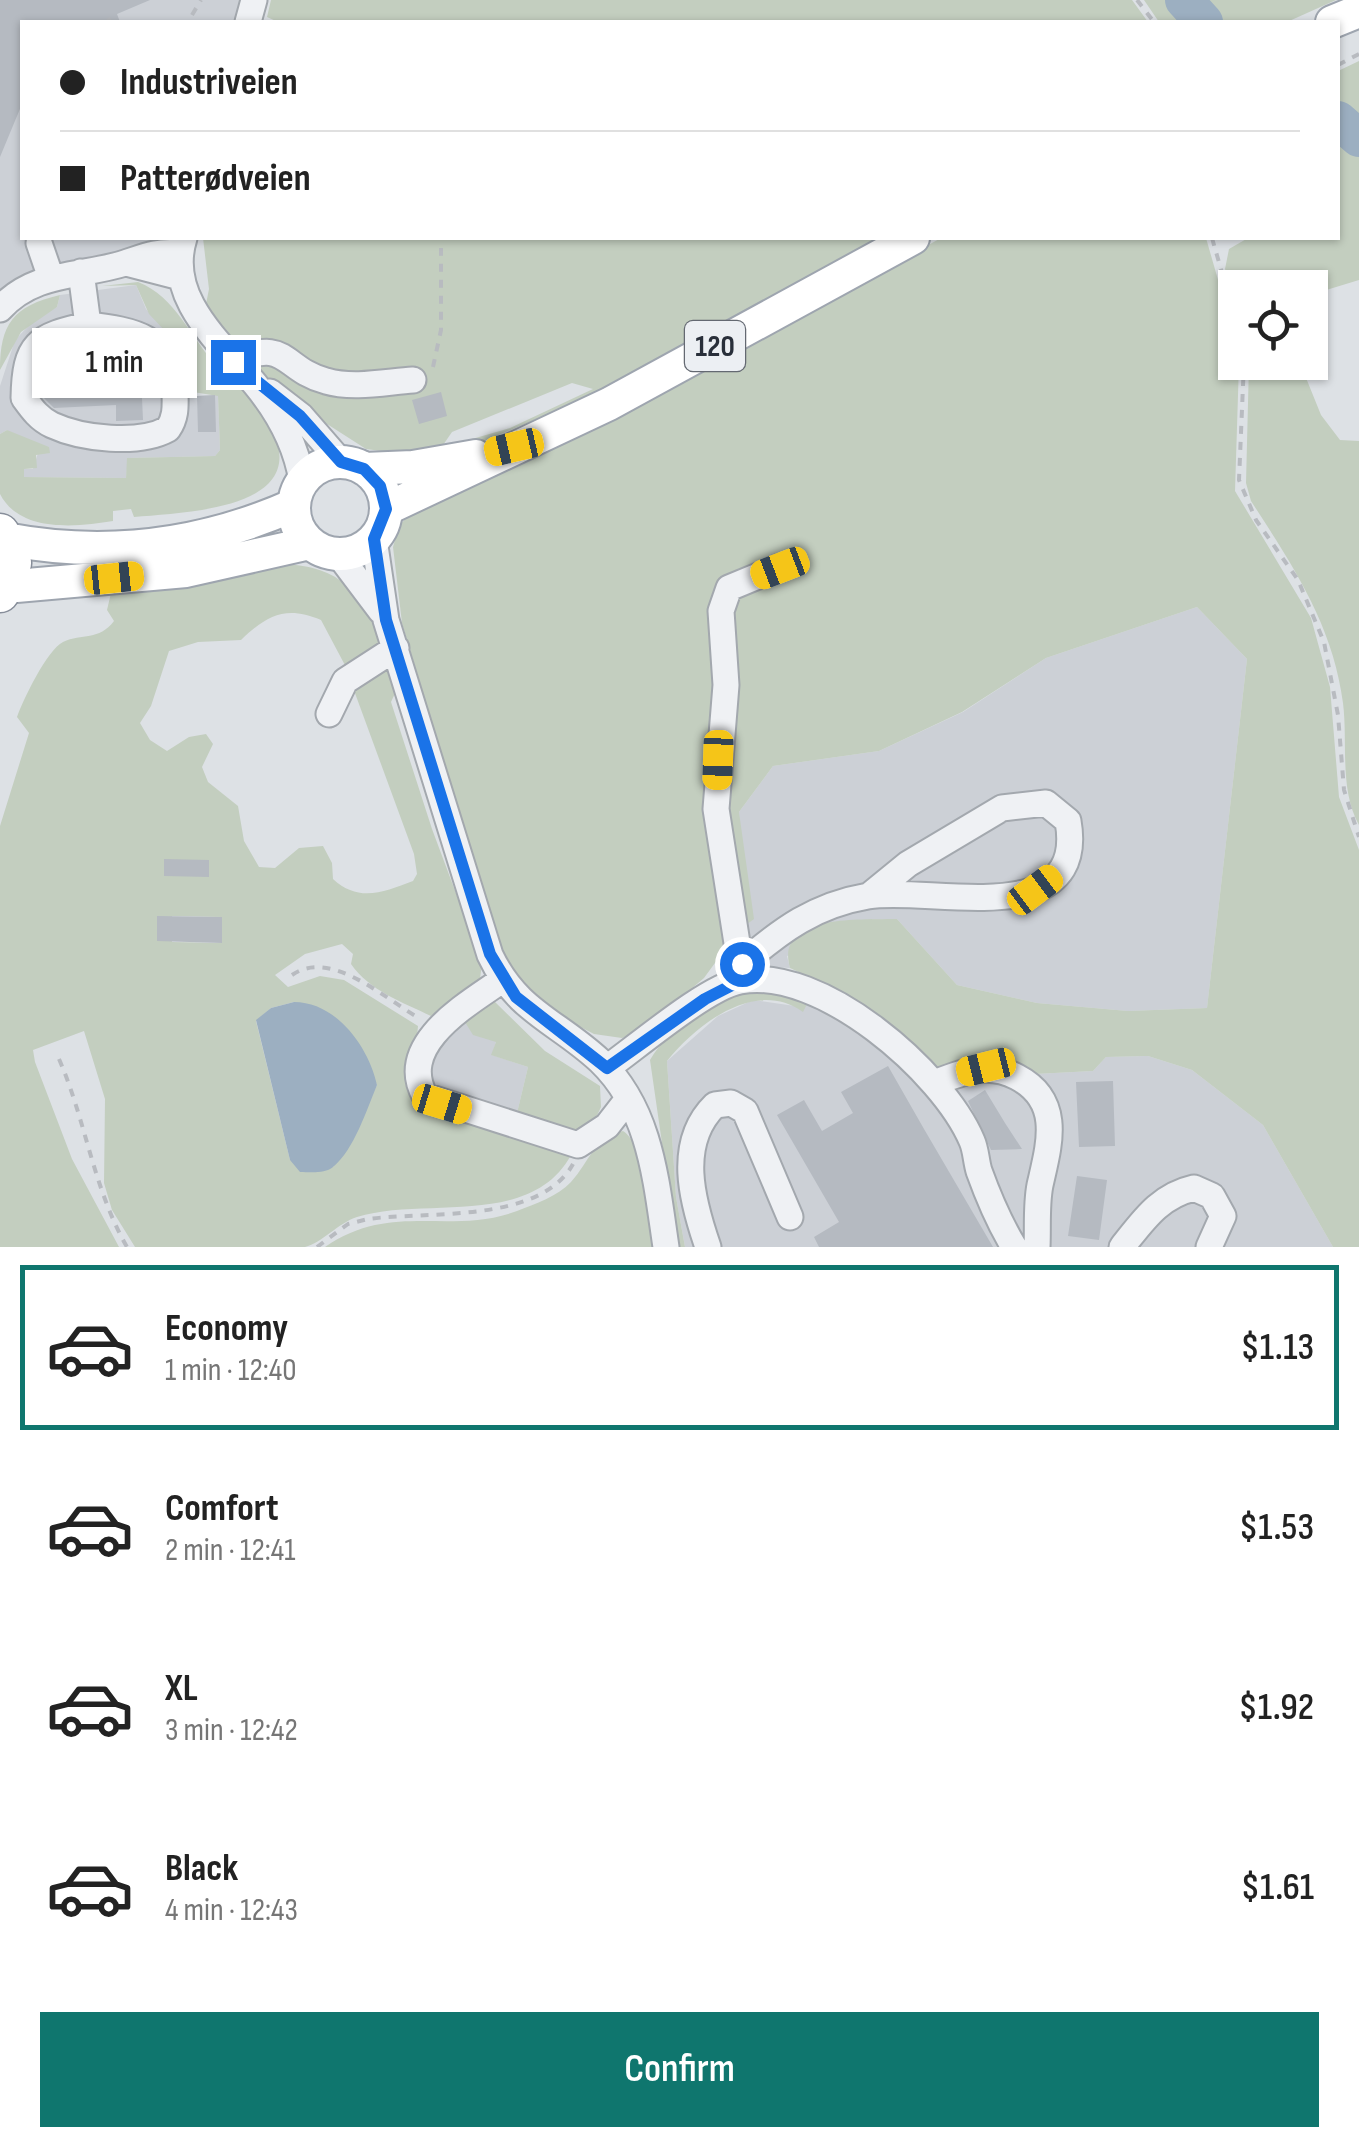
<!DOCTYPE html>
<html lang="en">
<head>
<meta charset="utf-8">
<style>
  :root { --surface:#fff; --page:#f6f6f6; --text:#222; --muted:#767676; --line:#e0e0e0; --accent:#0f766e }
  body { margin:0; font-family:"Sofia Sans Condensed",sans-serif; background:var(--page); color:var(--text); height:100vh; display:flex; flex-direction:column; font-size:38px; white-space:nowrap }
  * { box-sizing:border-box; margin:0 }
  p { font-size:32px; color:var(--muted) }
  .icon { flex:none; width:55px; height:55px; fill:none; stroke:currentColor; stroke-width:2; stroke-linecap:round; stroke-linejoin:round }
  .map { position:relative; height:1247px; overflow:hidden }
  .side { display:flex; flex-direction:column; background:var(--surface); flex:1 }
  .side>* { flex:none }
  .banner { position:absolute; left:20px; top:20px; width:1320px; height:220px; border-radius:0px; box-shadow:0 2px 8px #0004; display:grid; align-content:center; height:220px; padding:0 40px; background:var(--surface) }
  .controls { position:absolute; left:1218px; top:270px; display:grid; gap:20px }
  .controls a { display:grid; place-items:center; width:110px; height:110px; border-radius:0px; background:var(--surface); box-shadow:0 2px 8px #0004; font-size:50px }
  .end { position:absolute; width:45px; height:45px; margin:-22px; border:12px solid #1a73e8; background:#fff; box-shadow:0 0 0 5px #fff }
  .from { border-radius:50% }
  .bubble { position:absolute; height:70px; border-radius:0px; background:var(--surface); box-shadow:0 2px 8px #0004; font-size:32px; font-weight:600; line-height:70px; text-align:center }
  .car { position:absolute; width:30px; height:60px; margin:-30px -15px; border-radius:12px; box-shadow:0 0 8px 2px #0007; background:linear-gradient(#f5c518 24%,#345 0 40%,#f5c518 0 76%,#345 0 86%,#f5c518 0) }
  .banner b { display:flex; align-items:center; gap:35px; height:95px; font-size:38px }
  .banner b+b { border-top:2px solid var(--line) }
  .banner i { width:25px; height:25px; background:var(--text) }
  ul { padding:18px 0 0; list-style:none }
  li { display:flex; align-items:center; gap:30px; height:165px; margin:0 20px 15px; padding:0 20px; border:5px solid transparent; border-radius:0px }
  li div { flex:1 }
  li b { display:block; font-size:38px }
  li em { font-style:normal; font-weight:600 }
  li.current { border-color:var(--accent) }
  li>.icon { width:90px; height:90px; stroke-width:1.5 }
  .cta { display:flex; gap:20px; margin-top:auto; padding:20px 40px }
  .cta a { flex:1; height:115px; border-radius:0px; background:var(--accent); color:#fff; font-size:40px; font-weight:600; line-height:115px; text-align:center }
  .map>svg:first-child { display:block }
  .built { fill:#ccd0d6 }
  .green { fill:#c3cebf; fill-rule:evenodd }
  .water { fill:#9cafc1 }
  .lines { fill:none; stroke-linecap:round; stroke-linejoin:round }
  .river { stroke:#9cafc1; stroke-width:38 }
  .building { fill:#b5bac1 }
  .minor-casing { stroke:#a3a8ae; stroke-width:29 }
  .major-casing { stroke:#9ea5af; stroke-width:36 }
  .highway-casing { stroke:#878e9a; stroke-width:41 }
  .path { stroke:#b8bbc0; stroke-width:4; stroke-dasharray:8 8; stroke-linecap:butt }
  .minor { stroke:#eff1f4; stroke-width:25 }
  .major { stroke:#fff; stroke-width:32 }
  .highway { stroke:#fff; stroke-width:38 }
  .route { stroke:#1a73e8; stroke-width:12 }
  .labels { text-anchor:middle; stroke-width:10; stroke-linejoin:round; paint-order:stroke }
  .shield { fill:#eceff3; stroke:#646972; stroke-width:2.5 }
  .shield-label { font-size:30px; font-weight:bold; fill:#292f3a }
</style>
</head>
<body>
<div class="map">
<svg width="1359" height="1247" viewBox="0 0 1359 1247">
  <rect width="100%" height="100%" fill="#dde1e5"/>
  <path class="built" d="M0,0H242L238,22H22V238H165L26,276L0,293Z
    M136,285L146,309L183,350L197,396L218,395L220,450L215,456L128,458L126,478L24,477V469H33L38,453L7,430L0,434V386L15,340L38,316L57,307L60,295Z
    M1197,607L1247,659L1207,1008L1128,1011L1037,1003L957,985L897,919L787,956L790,968L745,965L739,812L773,766L879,751L963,712L1046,658Z
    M480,979L493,1000L496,1042L492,1055L528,1067L517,1113L443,1114L414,1102L405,1088L404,1074L419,1032L431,1016L471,990Z
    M753,1000L795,1006L808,1002L849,1016L859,1003L938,1067L990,1055L1005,1056L1035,1074L1093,1071L1106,1057L1148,1056L1192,1070L1263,1125L1333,1247H685L676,1197L667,1061L718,1016Z"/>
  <path class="green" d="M271,0H1132L1148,22H278L267,17Z
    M1144,0H1336L1287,22H1159Z
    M1359,61V280L1310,295V288H1235V302L1225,269L1229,249L1248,238H1338V71Z
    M203,238H883L598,393L477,444L412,455L366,449L313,415L255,367V359L360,381L236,346L206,304L209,289ZM572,383L593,389L510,428L441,448L452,432Z
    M941,238H1206L1235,339V362L1239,363L1235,491L1311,618L1330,687L1339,797L1359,850V1247H1333L1263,1125L1192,1070L1148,1056L1106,1057L1093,1071L1035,1074L1005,1056L990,1055L937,1068L851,997L790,968C774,913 863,920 897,919L957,985L1037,1003L1128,1011L1207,1008L1247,659L1197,607L1046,658L962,712L879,751L773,766L739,812L754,919L739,930L704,978L642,1031L622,1038L594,1034L559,1016L521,984L497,940L402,623L393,547L399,526L413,510L658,394Z
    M138,282C176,297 190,337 216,365C231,381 252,396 264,415C325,509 190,512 134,517L131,509L113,511V521C77,527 20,533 0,494V434L7,430L49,447L50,453L36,455L37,468L24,469V477L126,478L127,458L215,456L220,450L218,396L193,392L183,350L149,314L136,285L102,286Z
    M60,295L57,307L21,332L0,370C0,324 13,306 60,295Z
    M1249,363H1300L1321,415L1340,440L1359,441V825C1339,789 1348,743 1343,703C1333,625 1293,566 1251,501L1246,483Z
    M282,564C342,566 362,593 384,646L347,669L321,620C286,605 267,615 241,640L198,642L169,651L151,706L140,723L150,740L167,751L189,737L206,734L213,744L202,767L208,782L238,806L244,841L259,867L275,868L299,848L323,846L332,863L333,879C359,903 384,892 413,881L417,874L414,854L352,685L391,662L398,687L391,702L432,829L482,963L480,979L471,990L431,1016C402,1002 370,991 351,964L353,954L342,944L305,954L275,975L288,987L320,976L344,980L418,1026C417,1056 395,1073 414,1102L571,1155C531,1229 423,1196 357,1217C338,1223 322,1243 305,1247C291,1247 272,1247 258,1247C217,1247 176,1247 135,1247L112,1210L104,1183L105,1099L84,1031L33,1050L35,1062L72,1159L119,1247H0V826L29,733L17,717C23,700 47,650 63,642C82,633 99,641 114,621L107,610L111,593ZM172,916L222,917V943L172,942ZM294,1002C346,1022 353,1035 377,1085L333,1167L290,1160L256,1021L271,1008Z
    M762,990L808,1002L803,1012C755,978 697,1024 667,1061L676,1197L685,1247H677L650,1060C672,1022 720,997 762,990Z
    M493,1000L545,1051L600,1086L601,1107L593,1124L574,1132L517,1113L528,1067L491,1055L496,1042L473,1035L465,1022Z
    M623,1131C647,1146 651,1220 655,1247H325C392,1201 449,1236 517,1211C535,1204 558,1196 571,1182C590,1161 592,1140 623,1131Z"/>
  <path class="water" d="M294,1002C337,1002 369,1048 377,1085C367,1109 354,1150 333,1167C325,1174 310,1172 300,1172L290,1160L256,1020L271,1008Z"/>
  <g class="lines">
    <path class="river" d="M1184,0L1204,22
      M1338,120L1359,138"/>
  </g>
  <path class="building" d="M0,0H150L117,14L120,22H22V104L0,157Z
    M68,347L69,353L88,352L89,358L140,356V361H148L156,377L158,397L142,398L143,420L116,421V405L54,408L42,396L46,361Z
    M441,392L447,416L419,424L412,400Z
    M215,395L216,432H198L197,396Z
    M164,859L209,860V877L164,876Z
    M157,916L222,917V943L157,941Z
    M888,1066L924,1129L993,1247H819L814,1237L839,1222L777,1115L804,1100L822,1131L853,1113L841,1092Z
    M1113,1081L1115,1146L1079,1147L1076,1082Z
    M985,1090L1005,1123L1022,1149L991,1150L968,1101Z
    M1077,1176L1107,1180L1099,1240L1068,1236Z"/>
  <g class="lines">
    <defs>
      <path id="minor" d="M248,22L254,0
        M184,238C165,298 220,342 255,384C279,413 296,444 302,481
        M39,243L51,278
        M126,263L180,277
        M81,272L88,325
        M0,309C34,271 81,277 125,263C146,256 157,251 179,253
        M88,325C133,330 172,337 175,390C175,404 177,416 168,429C139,445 82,439 52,425C39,419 32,409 24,398C25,343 37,336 88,325Z
        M233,362C288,336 281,369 326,381C353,389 385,382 413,380
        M270,392L301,416L341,462
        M374,539L386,620L490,955C517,1012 557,1021 600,1061C651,1110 656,1181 666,1247
        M338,554L381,611
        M329,714L345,681L396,648
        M742,964C781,930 815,905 868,896C928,885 1088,934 1068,821L1046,803L1002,808L908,864L870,895
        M742,975L716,809L726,685L721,611L729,588L780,567
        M502,980C468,1004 396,1044 425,1096L578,1145L607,1126L628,1099
        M607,1068C638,1046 707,987 740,981C820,965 943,1072 972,1141C976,1150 976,1161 979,1171C988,1196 1000,1224 1014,1247
        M937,1082C965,1071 989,1062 1017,1077C1063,1101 1049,1145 1040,1185C1036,1205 1038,1227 1037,1247
        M708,1247C692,1201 676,1143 715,1105L731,1103L745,1111L790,1217
        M1122,1247C1143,1221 1159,1196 1194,1188L1212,1196L1223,1216L1209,1247"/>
      <path id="major" d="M1332,22L1359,11
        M294 508a46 46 0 1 1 92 0a46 46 0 1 1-92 0Z
        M364,469L413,467L476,456
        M386,509L609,404L913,238
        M5,539C104,558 202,546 294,505
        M5,587L186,571L310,543"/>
      <path id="highway" d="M0,533L12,563L0,593"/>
    </defs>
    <use href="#minor" class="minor-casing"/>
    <use href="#major" class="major-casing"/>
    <use href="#highway" class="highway-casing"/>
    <path class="path" d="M1137,0L1154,22
      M192,15L201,0
      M108,18L110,22
      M1338,65L1359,54
      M21,107H22
      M1212,238L1235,318
      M1244,362L1239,480L1256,520L1298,580L1324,642L1338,715L1344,790L1359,837
      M433,367L441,330V248
      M292,975C331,948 385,999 419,1018
      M59,1059C86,1121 93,1188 127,1247
      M317,1247L348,1224L368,1219C426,1211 540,1224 573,1164"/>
    <use href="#minor" class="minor"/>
    <use href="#major" class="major"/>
    <use href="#highway" class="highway"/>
  </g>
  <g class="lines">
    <path class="route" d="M233,362L300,416L341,462L364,469L380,486L386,509L374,539L386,620L490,954L516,997L607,1068L705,999L742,980V964"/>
  </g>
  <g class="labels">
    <rect class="shield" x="685" y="321" width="60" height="50" rx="8"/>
    <g class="shield-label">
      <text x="715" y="356">120</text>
    </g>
  </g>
</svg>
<div class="controls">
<a><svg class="icon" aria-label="locate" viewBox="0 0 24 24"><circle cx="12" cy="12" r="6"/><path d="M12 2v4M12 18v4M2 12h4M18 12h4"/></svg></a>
</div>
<i class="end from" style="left:742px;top:964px"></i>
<i class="end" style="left:233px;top:362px"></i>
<div class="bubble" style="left:32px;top:328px;width:165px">1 min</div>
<i class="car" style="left:514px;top:447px;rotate:257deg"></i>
<i class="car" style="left:780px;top:568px;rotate:249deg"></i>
<i class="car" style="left:114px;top:578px;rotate:84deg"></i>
<i class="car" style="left:718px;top:760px;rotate:182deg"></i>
<i class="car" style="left:1035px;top:890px;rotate:53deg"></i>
<i class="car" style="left:986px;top:1067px;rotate:256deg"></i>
<i class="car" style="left:442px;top:1104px;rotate:107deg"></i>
<div class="banner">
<b><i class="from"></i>Industriveien</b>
<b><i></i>Patterødveien</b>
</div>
</div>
<section class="side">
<ul>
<li class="current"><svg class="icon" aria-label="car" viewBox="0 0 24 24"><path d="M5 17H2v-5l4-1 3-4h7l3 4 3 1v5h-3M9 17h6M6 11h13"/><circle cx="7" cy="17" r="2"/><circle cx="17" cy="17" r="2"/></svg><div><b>Economy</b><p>1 min · 12:40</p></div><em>$1.13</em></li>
<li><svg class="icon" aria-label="car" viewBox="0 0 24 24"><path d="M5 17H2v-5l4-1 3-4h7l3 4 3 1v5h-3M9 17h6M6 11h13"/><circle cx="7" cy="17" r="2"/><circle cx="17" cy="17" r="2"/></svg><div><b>Comfort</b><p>2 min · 12:41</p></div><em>$1.53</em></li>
<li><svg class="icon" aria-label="car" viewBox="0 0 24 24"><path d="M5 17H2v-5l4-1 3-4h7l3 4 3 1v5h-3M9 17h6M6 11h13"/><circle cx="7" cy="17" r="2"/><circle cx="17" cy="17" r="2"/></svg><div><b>XL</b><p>3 min · 12:42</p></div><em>$1.92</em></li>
<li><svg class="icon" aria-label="car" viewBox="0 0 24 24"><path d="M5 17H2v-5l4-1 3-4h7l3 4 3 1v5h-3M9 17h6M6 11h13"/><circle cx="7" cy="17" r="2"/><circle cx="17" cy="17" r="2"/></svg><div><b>Black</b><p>4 min · 12:43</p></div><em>$1.61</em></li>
</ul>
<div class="cta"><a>Confirm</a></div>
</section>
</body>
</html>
